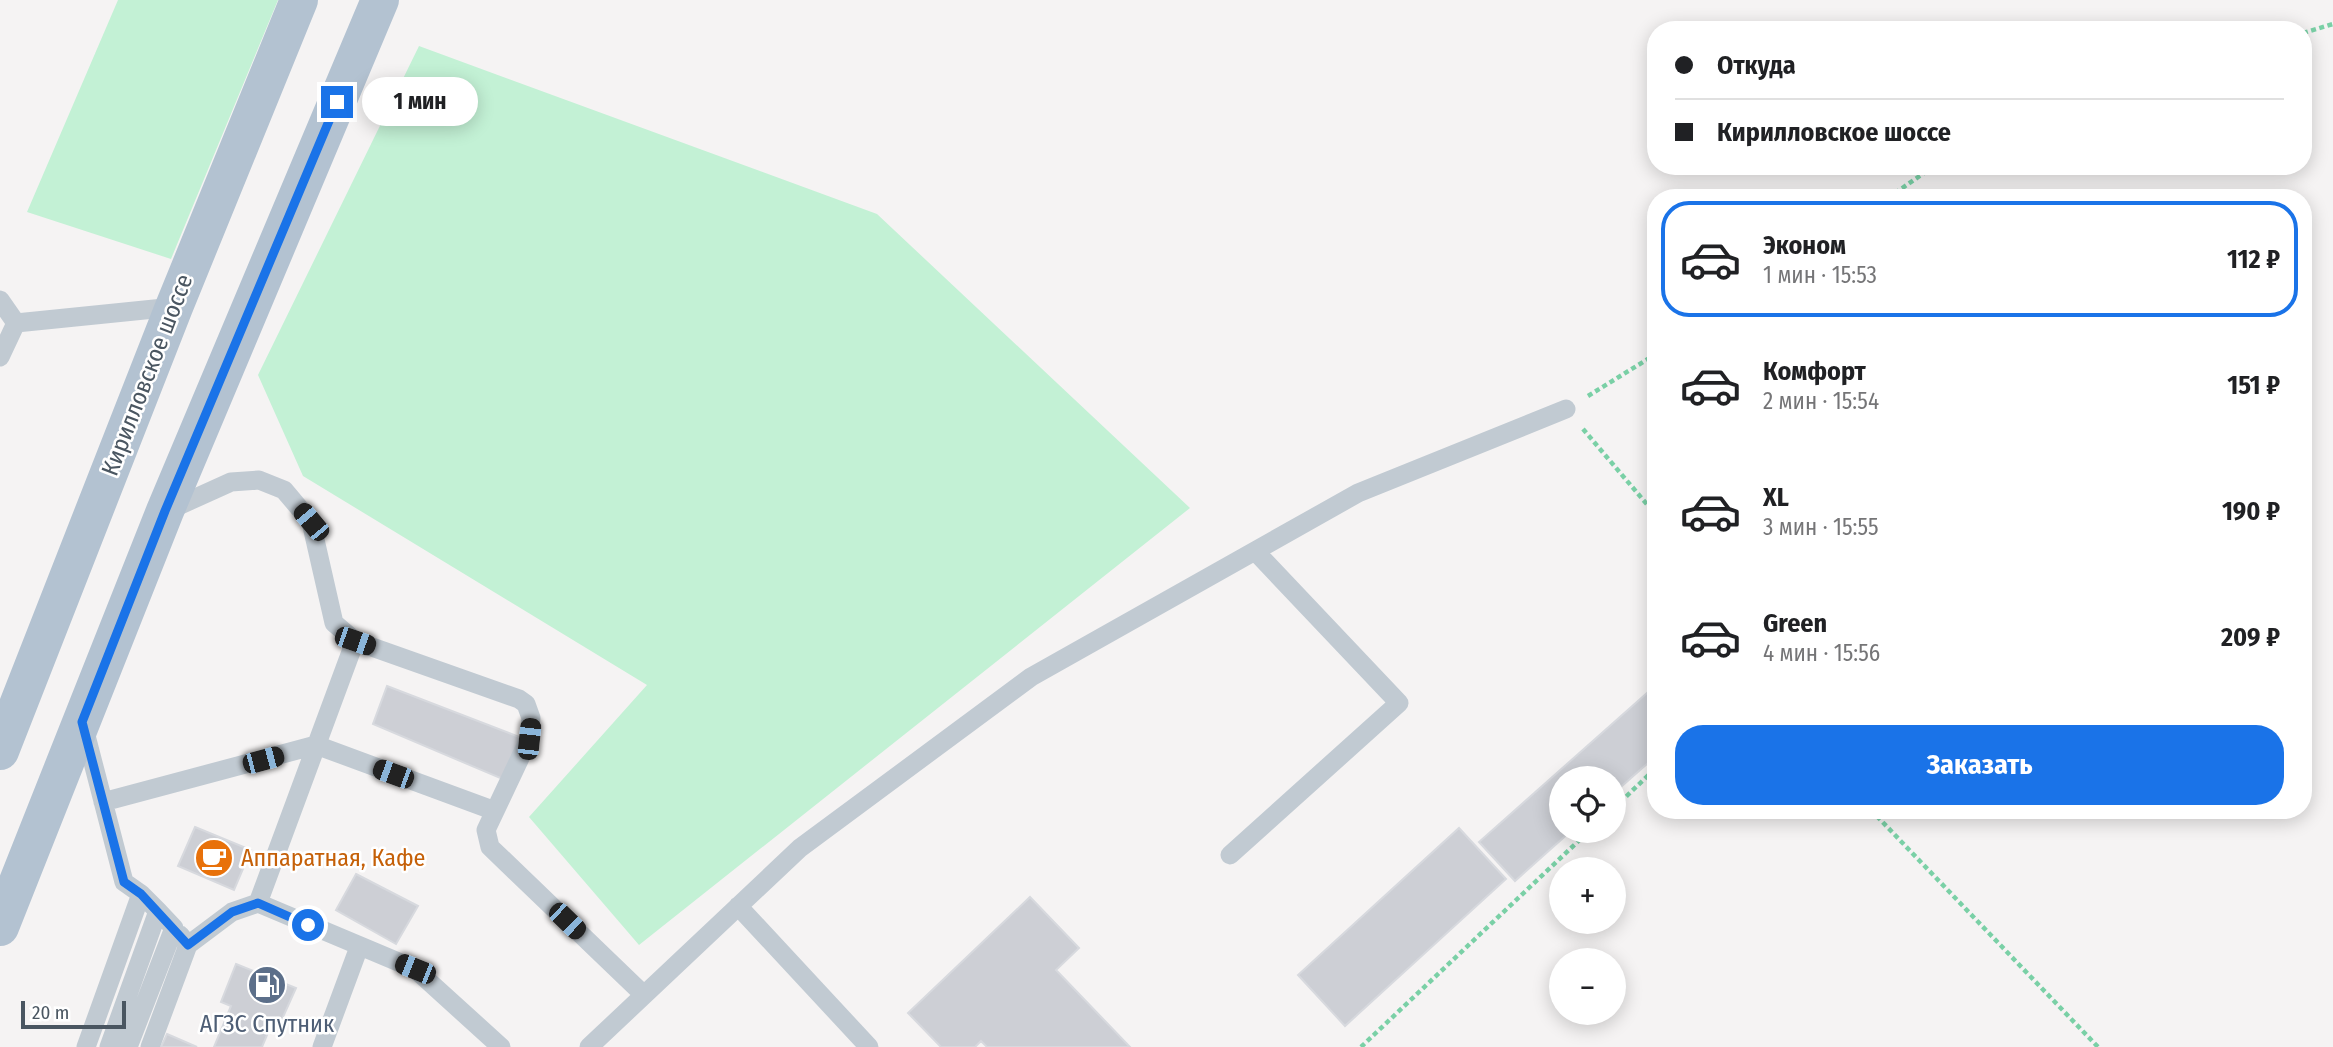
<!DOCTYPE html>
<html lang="ru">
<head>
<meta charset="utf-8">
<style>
  :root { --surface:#fff; --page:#f6f6f6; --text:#202124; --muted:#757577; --line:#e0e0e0; --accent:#1a73e8 }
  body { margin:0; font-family:"Fira Sans Condensed",sans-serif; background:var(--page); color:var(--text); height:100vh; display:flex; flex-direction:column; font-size:26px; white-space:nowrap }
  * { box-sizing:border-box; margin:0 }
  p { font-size:23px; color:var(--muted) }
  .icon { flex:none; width:38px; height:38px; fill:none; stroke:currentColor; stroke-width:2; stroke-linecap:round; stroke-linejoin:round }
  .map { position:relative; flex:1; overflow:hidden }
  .side { position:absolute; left:1647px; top:189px; width:665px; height:630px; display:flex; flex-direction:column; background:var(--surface); border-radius:28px; box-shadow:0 4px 18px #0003 }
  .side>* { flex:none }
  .hud { position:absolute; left:1647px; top:21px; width:665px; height:154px; border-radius:28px; box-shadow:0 4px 18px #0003; display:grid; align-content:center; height:154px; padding:0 28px; background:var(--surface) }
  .controls { position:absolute; left:1549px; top:766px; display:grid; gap:14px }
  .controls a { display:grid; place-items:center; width:77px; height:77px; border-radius:50%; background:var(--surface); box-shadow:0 4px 18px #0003; font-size:35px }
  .scale { position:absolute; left:21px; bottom:18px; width:105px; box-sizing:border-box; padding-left:7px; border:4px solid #4a5661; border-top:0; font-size:19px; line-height:24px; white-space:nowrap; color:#4a5661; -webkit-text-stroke:5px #fff; paint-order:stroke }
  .end { position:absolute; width:32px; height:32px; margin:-16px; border:9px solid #1a73e8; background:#fff; box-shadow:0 0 0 4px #fff }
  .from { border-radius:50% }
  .bubble { position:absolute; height:49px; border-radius:24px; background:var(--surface); box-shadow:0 4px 18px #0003; font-size:23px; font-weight:700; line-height:49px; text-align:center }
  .car { position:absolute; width:21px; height:42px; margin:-21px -10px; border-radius:9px; box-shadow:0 0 5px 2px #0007; background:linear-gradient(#222 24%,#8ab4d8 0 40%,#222 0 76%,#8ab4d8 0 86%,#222 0) }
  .hud b { display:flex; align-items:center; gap:24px; height:66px; font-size:26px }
  .hud b+b { border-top:2px solid var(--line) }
  .hud i { width:18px; height:18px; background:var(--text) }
  ul { padding:12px 0 0; list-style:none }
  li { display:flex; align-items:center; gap:21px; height:116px; margin:0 14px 10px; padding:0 14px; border:4px solid transparent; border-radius:28px }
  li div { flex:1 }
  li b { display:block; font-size:26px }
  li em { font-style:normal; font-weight:700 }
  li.current { border-color:var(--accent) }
  li>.icon { width:63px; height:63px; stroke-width:1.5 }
  .primary-button { display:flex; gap:14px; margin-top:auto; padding:14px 28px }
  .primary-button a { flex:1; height:80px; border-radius:28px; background:var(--accent); color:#fff; font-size:28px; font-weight:700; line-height:80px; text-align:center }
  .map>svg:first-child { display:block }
  .green { fill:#c3f1d5 }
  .building { fill:#cdcfd5; stroke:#d7d9de; stroke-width:2 }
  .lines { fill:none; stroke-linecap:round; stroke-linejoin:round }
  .path { stroke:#7ad0a6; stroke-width:4.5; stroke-dasharray:5 3.5; stroke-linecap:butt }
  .service { stroke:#c1cad2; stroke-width:19 }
  .primary { stroke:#b3c2d1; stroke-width:38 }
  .route { stroke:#1a73e8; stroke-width:9 }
  .labels { text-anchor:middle; stroke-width:5; stroke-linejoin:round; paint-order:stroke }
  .street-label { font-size:24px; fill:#4a5661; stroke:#fff }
  .food-label { font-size:24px; fill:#c56008; stroke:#fff; text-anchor:start }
  .service-label { font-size:24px; fill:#4e5e75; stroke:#fff }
</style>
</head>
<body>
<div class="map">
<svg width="2333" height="1047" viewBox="0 0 2333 1047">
  <rect width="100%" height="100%" fill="#f5f3f3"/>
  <path class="green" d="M118,0H278L171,259L27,212Z
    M419,46L877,214L1190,508L639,945L529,817L647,685L303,476L258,375Z"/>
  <path class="building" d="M1656,685V756L1614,793V779H1561V831H1571L1515,881L1479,842Z
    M387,686L522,738L505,780L373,724Z
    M195,827L251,850L234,890L178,866Z
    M1459,828L1506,879L1345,1026L1298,975Z
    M356,874L418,906L396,944L336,910Z
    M1030,897L1079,948L1056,970L1130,1047H987L981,1041L975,1047H941L908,1013Z
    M236,964L296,988L279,1026L272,1023L262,1047H214L231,1006L221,1002Z
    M167,1034L197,1047H161Z"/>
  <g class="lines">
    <path class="path" d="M2303,33L2333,24
      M1888,198L1934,166
      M1588,396L1656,354
      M1583,429L1656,515
      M1614,808L1656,768
      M1871,810L2098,1047
      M1361,1047L1589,831"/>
    <path class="service" d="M0,300L16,323
      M0,357L16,323L174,307
      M167,511L231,482L259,480L284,490L311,522L334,623L355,641L519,699L526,704L531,718L529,739L486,830L490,847L644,995
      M84,728L124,882L141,894L86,1047
      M103,802L316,745L495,811
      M1230,855L1399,703L1255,551
      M258,903L355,641
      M738,906L869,1047
      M188,945L232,912L258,903L415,969L501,1047
      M109,1047L158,911L141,894
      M128,1047L174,928L158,911
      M150,1047L188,945L180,935
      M322,1047L359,947
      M589,1047L800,848L1031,677L1358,493L1566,409"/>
    <path class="primary" d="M0,751L174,307L299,0
      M0,927L165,511L380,0"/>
  </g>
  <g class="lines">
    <path class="route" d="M308,925L258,903L232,912L188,945L141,894L124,882L82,722L165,511L337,102"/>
  </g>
  <defs>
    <symbol id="cafe-disc" viewBox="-11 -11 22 22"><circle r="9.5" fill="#e8710a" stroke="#fff"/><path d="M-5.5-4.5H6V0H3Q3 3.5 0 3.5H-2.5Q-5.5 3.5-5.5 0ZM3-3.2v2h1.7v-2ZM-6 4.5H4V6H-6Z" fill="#fff"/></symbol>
    <symbol id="fuel-disc" viewBox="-11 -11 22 22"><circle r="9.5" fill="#5c6f8a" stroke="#fff"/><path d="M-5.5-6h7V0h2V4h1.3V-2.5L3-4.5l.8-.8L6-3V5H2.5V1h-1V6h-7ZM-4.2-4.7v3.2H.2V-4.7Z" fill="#fff"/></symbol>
  </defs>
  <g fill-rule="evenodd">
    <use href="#cafe-disc" x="192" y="836" width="44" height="44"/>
    <use href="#fuel-disc" x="245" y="963" width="44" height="44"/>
  </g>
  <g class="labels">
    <g class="street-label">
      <text transform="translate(147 375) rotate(-69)" y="8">Кирилловское шоссе</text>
    </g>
    <g class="food-label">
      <text x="241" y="866">Аппаратная, Кафе</text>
    </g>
    <g class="service-label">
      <text x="267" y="1032">АГЗС Спутник</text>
    </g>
  </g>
</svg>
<div class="controls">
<a><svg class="icon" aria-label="locate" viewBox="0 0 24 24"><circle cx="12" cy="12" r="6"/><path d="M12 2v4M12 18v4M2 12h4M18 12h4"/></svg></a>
<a>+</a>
<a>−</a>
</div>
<div class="scale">20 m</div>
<i class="end from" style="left:308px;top:925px"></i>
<i class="end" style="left:337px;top:102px"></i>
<div class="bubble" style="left:362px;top:77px;width:116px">1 мин</div>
<i class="car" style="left:311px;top:522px;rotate:320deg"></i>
<i class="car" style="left:355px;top:641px;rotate:109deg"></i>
<i class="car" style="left:529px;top:739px;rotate:6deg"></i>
<i class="car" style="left:263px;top:760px;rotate:75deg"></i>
<i class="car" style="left:393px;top:774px;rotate:290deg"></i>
<i class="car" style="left:567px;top:921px;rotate:134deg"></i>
<i class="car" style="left:415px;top:969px;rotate:292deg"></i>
<div class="hud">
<b><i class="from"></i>Откуда</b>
<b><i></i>Кирилловское шоссе</b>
</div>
<section class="side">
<ul>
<li class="current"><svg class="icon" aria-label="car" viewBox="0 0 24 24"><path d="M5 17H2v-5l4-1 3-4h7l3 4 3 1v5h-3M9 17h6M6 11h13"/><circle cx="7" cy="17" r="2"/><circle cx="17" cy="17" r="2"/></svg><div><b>Эконом</b><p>1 мин · 15:53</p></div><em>112 ₽</em></li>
<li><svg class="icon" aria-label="car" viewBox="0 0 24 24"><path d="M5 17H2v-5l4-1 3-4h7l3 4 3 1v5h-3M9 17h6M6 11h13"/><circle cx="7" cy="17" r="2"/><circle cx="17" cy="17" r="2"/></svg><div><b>Комфорт</b><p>2 мин · 15:54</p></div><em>151 ₽</em></li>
<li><svg class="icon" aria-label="car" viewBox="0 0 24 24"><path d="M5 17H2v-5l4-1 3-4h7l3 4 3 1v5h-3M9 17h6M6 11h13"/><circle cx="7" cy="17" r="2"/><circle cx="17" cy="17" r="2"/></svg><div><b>XL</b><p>3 мин · 15:55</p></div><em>190 ₽</em></li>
<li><svg class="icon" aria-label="car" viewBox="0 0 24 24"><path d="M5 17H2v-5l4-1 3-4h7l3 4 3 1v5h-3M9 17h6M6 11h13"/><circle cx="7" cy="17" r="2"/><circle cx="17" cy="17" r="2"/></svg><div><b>Green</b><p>4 мин · 15:56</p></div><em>209 ₽</em></li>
</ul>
<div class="primary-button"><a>Заказать</a></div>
</section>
</div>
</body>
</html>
